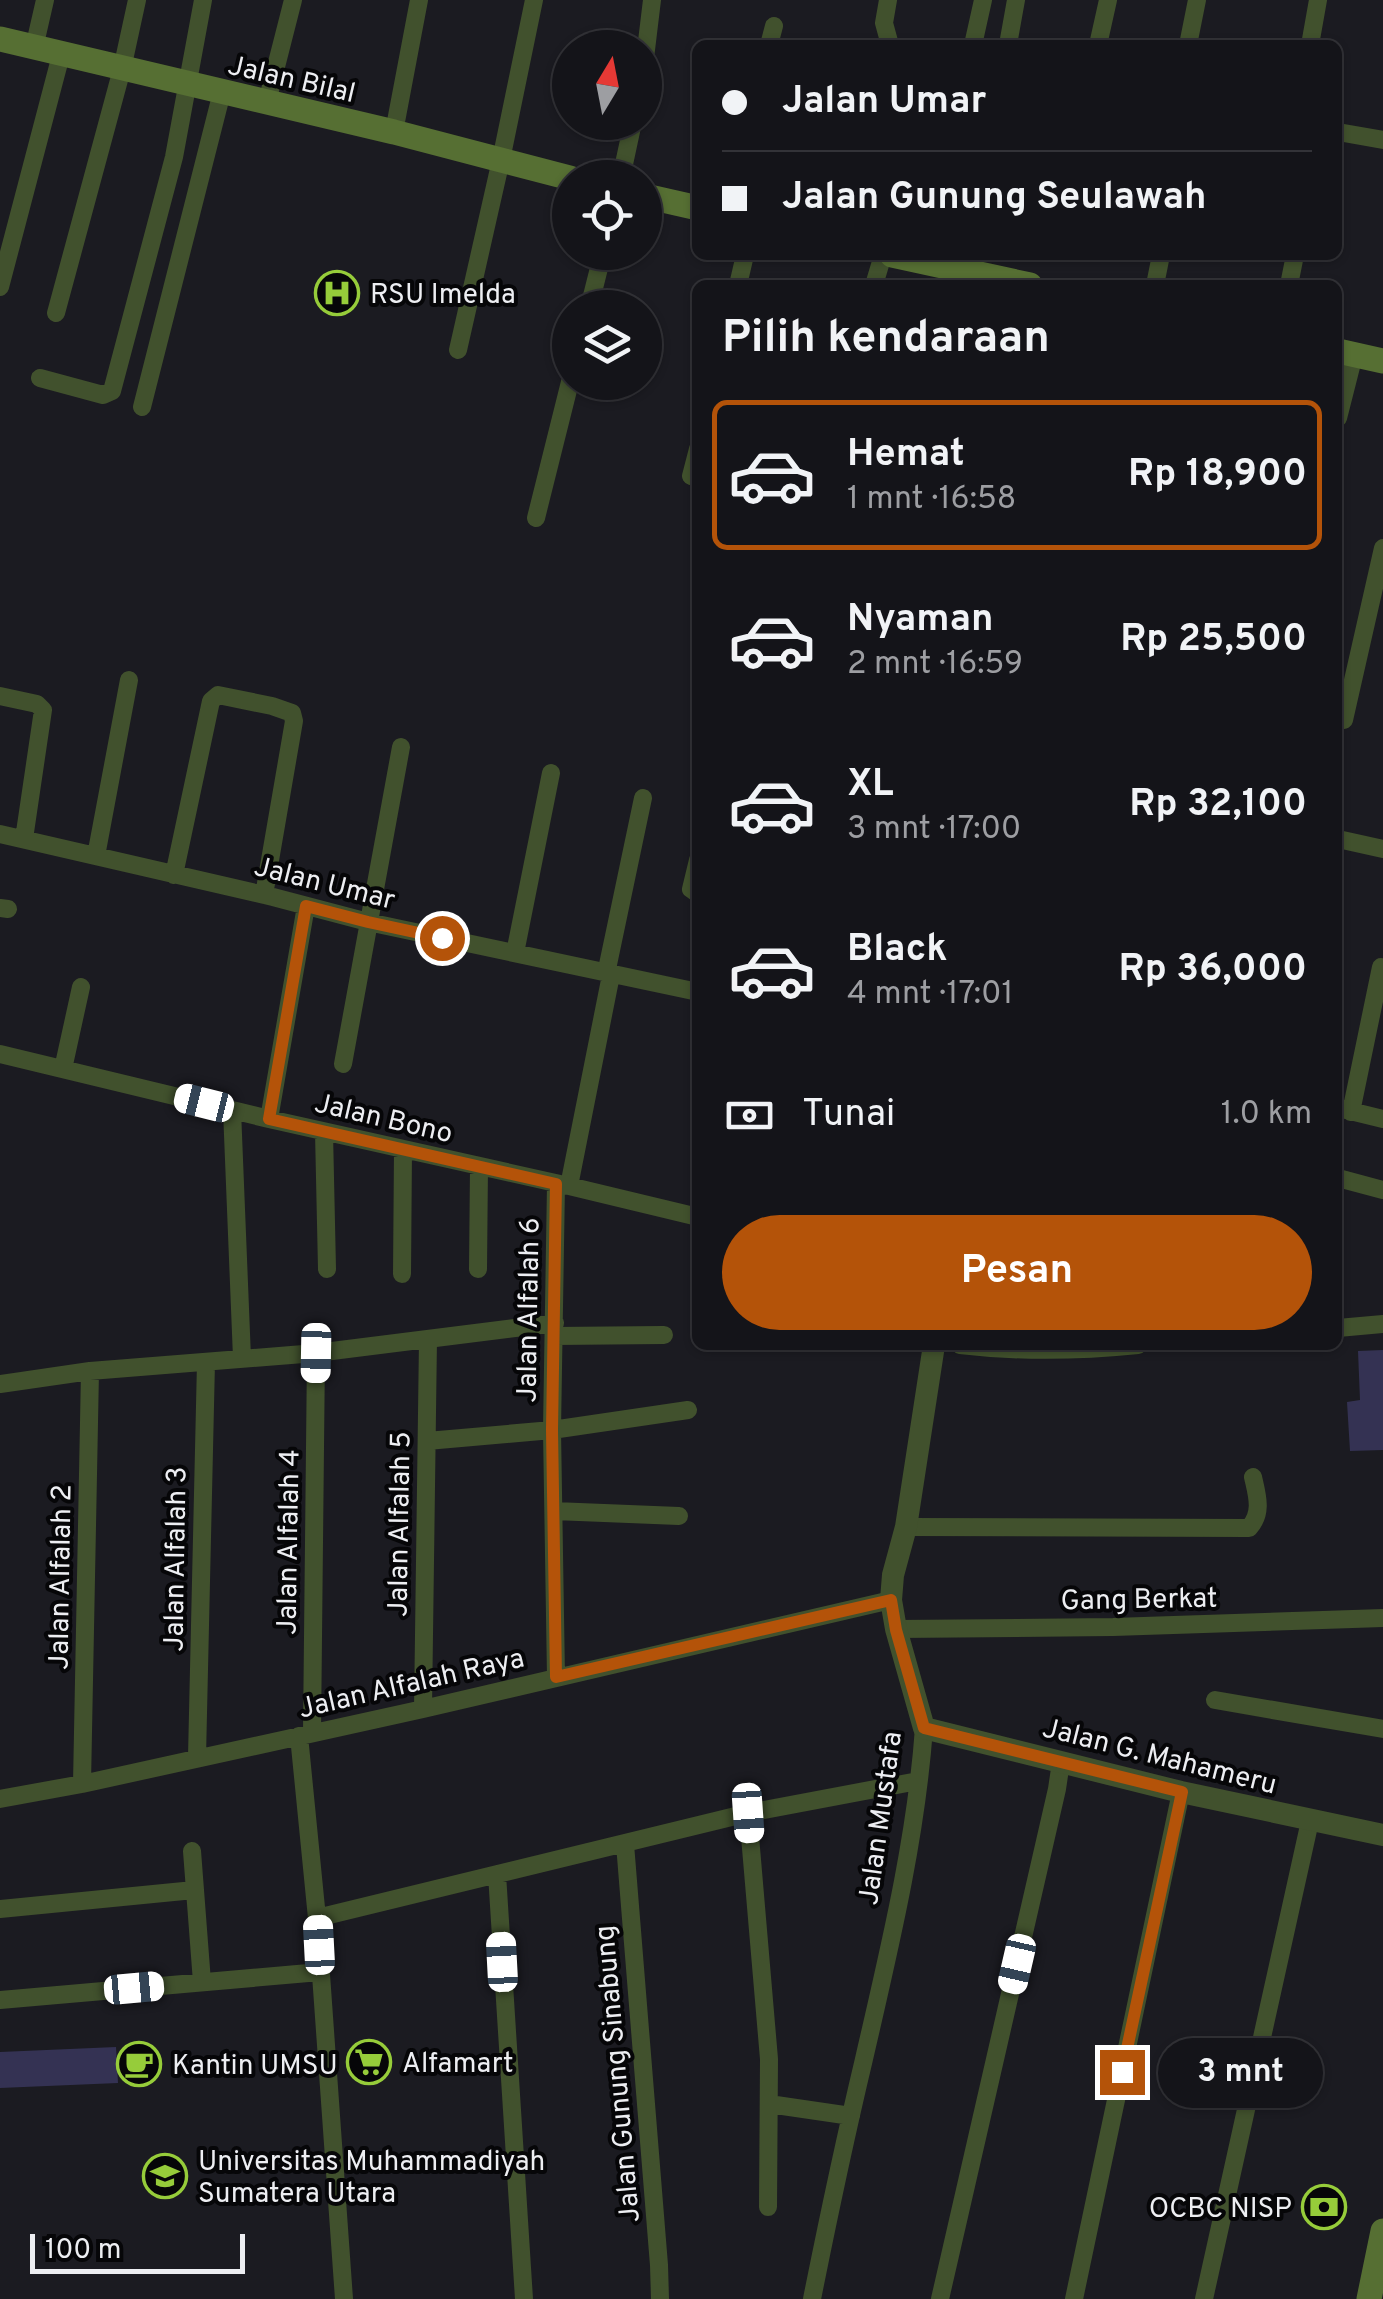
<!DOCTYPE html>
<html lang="id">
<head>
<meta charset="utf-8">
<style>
  :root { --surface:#141419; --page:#1d1d22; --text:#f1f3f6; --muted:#9d9ea2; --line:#333338; --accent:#b45309 }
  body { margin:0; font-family:Overpass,sans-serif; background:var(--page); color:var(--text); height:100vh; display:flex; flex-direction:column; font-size:38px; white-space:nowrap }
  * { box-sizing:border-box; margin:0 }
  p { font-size:32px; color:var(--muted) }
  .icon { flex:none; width:55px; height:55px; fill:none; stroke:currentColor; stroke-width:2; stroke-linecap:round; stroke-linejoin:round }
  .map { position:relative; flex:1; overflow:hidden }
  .side { position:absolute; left:692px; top:280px; width:650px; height:1070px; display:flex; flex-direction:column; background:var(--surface); border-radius:15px; box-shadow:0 2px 8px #0004,0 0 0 2px var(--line) }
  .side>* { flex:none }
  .hud { position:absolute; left:692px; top:40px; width:650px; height:220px; border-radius:15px; box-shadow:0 2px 8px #0004,0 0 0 2px var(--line); display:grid; align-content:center; height:220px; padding:0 30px; background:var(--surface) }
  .needle { width:65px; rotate:10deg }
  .tools { position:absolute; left:552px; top:30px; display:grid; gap:20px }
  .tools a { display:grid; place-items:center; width:110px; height:110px; border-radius:50%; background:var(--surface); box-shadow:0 2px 8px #0004,0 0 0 2px var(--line); font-size:50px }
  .scale { position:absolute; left:30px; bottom:25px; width:215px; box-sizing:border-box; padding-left:10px; border:5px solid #edeef2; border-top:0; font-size:28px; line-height:35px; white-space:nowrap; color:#edeef2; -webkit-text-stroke:8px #060608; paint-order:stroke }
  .end { position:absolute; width:45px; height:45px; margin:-22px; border:12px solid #b45309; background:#fff; box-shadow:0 0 0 5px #fff }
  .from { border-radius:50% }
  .bubble { position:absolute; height:70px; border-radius:35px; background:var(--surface); box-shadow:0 2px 8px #0004,0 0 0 2px var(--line); font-size:32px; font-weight:700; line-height:70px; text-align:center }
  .car { position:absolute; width:30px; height:60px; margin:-30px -15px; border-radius:12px; box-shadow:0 0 8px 2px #0007; background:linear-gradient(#fff 24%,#345 0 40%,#fff 0 76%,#345 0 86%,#fff 0) }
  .hud b { display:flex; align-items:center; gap:35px; height:95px; font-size:38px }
  .hud b+b { border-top:2px solid var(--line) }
  .hud i { width:25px; height:25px; background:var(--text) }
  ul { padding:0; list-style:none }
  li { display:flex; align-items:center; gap:30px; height:150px; margin:0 20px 15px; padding:0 10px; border:5px solid transparent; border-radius:15px }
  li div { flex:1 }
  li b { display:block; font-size:38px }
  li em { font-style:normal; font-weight:700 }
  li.current { border-color:var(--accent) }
  li>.icon { width:90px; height:90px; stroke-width:1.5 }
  h2 { padding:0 30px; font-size:45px; line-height:120px }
  .pay { display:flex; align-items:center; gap:25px; height:110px; padding:0 30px; font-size:38px }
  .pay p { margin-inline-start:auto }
  .primary-button { display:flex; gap:20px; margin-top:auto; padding:20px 30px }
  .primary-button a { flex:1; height:115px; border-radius:60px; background:var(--accent); color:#fff; font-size:40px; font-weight:700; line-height:115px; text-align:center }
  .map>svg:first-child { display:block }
  .green { fill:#343253 }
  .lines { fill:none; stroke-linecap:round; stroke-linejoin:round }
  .minor { stroke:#41512d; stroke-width:18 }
  .tertiary { stroke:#41512d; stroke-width:22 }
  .secondary { stroke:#566f33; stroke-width:25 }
  .route { stroke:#b45309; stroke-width:12 }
  .labels { text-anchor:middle; stroke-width:8; stroke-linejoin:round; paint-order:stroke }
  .street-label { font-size:28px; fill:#edeef2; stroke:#060608 }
  .poi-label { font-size:28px; fill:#edeef2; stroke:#060608; text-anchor:start }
</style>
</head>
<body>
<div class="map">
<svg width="1383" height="2299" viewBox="0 0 1383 2299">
  <rect width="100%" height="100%" fill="#1b1b21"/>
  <path class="green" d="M1383,1350V1450L1350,1451L1347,1402L1360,1400L1358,1351Z
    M116,2047L118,2083L0,2088V2052Z"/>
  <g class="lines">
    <path class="minor" d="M888,0L884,23L890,45
      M1009,39L1016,0
      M769,45L774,26
      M973,45L983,0
      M1098,45L1108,0
      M1188,45L1197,0
      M1310,45L1318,0
      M34,48L45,0
      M645,58L652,0
      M267,102L293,0
      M394,132L419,0
      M1338,132L1383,140
      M621,178L633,122
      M738,285L745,255
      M874,285L883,255
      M1155,285L1161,255
      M1289,285L1295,255
      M0,287L61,55
      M589,308L603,252
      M56,313L122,69L137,0
      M458,350L501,160L534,0
      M40,378L103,395L112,391L174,157L203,0
      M142,407L222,92
      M1338,418L1354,355
      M691,476L698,449
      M536,518L570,382
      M0,696L37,704L43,710L24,839
      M1344,720L1383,548
      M0,834L273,897L368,922L698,992
      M1338,839L1383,849
      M96,856L129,680
      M698,860L691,889L698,894
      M174,875L211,701L218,695L272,706L292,713L294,721L264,895
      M0,908L8,909
      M515,953L551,773
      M606,974L643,798
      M0,1054L269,1119L569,1186L698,1217
      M343,1064L401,747
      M63,1069L81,987
      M1338,1108L1383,1119
      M232,1110L242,1358
      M1351,1112L1381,967
      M269,1119L306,906
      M324,1132L327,1269
      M1338,1178L1383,1190
      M569,1186L611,975
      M478,1269L479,1167
      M402,1274L403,1150
      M1338,1328L1383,1324
      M554,1336L664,1335
      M960,1345C1019,1352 1079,1351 1138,1345
      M0,1384L90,1371L316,1353L555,1323
      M427,1441L552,1430L688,1410
      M554,1511L679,1516
      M906,1527L1249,1528C1263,1513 1257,1495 1253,1477
      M896,1629L1113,1627L1383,1618
      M556,1677L552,1430L556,1184
      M1215,1700L1383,1729
      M423,1709L428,1339
      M312,1732L316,1353
      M299,1736L317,1918L344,2299
      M197,1757L206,1362
      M82,1784L90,1371
      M0,1799L82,1784L423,1709L891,1600
      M748,1813L769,2059L768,2207
      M625,1844L659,2265L660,2299
      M192,1851L202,1982
      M497,1874L524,2299
      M0,1909L194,1890
      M317,1918L748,1813L918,1781
      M0,2000L320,1972
      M769,2104L851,2116
      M812,2299C828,2219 845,2139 864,2059C889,1950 916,1840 924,1728
      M940,2299L1057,1789L1061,1762
      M1074,2299L1181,1792
      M1204,2299L1310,1821"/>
    <path class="tertiary" d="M934,1345L906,1527L893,1575L891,1600L896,1629L924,1728L1181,1792L1383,1835"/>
    <path class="secondary" d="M0,39L394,132L570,178
      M645,196L698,208
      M892,255L1030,285
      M1338,351L1383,361
      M1369,2299L1383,2231"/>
  </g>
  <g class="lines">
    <path class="route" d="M442,938L368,922L306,906L269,1119L556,1184L552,1430L556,1677L891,1600L896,1630L924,1728L1182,1792L1122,2072"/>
  </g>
  <defs>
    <symbol id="hospital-ring" viewBox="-11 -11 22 22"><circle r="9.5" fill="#060608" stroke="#96cc3a" stroke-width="1.5"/><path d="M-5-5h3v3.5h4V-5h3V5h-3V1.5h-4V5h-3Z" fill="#96cc3a"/></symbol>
    <symbol id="supermarket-ring" viewBox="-11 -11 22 22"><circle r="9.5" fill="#060608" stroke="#96cc3a" stroke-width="1.5"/><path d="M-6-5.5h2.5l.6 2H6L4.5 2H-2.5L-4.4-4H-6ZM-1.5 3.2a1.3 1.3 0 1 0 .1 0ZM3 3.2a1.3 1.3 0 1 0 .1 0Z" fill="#96cc3a"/></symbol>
    <symbol id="cafe-ring" viewBox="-11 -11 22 22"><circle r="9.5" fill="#060608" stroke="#96cc3a" stroke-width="1.5"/><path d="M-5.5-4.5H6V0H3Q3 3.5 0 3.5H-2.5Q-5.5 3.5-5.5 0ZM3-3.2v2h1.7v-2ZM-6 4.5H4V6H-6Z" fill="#96cc3a"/></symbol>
    <symbol id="university-ring" viewBox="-11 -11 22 22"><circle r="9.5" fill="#060608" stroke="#96cc3a" stroke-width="1.5"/><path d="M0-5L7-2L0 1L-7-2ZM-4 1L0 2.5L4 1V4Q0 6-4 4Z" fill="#96cc3a"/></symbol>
    <symbol id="bank-ring" viewBox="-11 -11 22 22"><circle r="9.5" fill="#060608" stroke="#96cc3a" stroke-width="1.5"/><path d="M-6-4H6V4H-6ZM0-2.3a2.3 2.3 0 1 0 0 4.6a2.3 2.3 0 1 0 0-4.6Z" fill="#96cc3a"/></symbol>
  </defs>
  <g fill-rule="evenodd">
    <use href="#hospital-ring" x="312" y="268" width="50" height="50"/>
    <use href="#supermarket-ring" x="344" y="2037" width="50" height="50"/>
    <use href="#cafe-ring" x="114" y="2039" width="50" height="50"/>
    <use href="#university-ring" x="140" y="2151" width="50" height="50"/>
    <use href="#bank-ring" x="1299" y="2182" width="50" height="50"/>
  </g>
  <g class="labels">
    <g class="street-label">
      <text transform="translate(292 78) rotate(13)" y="10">Jalan Bilal</text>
      <text transform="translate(325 882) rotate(14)" y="10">Jalan Umar</text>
      <text transform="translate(384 1117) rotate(13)" y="10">Jalan Bono</text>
      <text transform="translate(527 1310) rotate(-89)" y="10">Jalan Alfalah 6</text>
      <text transform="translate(398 1524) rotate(-89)" y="10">Jalan Alfalah 5</text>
      <text transform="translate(287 1542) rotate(-89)" y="10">Jalan Alfalah 4</text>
      <text transform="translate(174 1559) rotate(-89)" y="10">Jalan Alfalah 3</text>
      <text transform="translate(59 1577) rotate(-89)" y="10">Jalan Alfalah 2</text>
      <text transform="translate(1139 1598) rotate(-1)" y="10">Gang Berkat</text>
      <text transform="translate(411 1682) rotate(-13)" y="10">Jalan Alfalah Raya</text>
      <text transform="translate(1160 1755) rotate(14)" y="10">Jalan G. Mahameru</text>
      <text transform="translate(879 1818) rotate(-82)" y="10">Jalan Mustafa</text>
      <text transform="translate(616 2074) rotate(-95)" y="10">Jalan Gunung Sinabung</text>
    </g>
    <g class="poi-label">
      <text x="370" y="303">RSU Imelda</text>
      <text x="402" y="2072">Alfamart</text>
      <text x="172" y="2074">Kantin UMSU</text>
      <text x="198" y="2170">Universitas Muhammadiyah<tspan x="198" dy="32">Sumatera Utara</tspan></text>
      <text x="1292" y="2217" text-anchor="end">OCBC NISP</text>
    </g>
  </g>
</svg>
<div class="tools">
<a><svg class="needle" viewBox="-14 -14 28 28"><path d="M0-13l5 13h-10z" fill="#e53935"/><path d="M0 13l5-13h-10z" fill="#9d9ea2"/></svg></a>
<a><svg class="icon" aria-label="locate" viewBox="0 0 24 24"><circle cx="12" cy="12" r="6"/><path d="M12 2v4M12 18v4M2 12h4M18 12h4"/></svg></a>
<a><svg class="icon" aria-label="layers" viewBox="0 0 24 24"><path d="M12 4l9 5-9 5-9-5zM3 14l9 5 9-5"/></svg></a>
</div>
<div class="scale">100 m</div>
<i class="end from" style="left:442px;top:938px"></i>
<i class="end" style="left:1122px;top:2072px"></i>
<div class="bubble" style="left:1158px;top:2038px;width:165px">3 mnt</div>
<i class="car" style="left:204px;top:1103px;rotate:284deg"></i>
<i class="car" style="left:316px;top:1353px;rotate:181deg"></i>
<i class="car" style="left:748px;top:1813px;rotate:176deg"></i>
<i class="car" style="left:319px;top:1945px;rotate:357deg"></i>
<i class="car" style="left:502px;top:1962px;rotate:357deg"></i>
<i class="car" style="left:1017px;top:1964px;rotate:193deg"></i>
<i class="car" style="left:134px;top:1988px;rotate:85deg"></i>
<div class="hud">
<b><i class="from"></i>Jalan Umar</b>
<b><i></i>Jalan Gunung Seulawah</b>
</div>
<section class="side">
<h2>Pilih kendaraan</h2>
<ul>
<li class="current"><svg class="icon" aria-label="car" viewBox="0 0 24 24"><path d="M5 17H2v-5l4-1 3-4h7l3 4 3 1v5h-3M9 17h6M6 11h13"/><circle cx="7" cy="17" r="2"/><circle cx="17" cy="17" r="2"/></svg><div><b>Hemat</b><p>1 mnt · 16:58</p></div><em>Rp 18,900</em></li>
<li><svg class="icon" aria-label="car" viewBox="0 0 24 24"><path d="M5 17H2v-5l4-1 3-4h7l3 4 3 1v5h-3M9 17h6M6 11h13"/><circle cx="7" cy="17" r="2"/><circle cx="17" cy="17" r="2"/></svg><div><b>Nyaman</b><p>2 mnt · 16:59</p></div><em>Rp 25,500</em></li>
<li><svg class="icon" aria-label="car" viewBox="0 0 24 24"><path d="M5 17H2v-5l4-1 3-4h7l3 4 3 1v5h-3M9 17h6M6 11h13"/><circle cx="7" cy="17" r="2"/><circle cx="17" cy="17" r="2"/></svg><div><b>XL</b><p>3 mnt · 17:00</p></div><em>Rp 32,100</em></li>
<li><svg class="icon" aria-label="car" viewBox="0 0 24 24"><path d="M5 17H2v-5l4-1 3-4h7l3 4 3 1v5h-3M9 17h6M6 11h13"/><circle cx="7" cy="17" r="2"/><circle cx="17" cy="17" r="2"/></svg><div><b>Black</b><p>4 mnt · 17:01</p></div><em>Rp 36,000</em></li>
</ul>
<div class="pay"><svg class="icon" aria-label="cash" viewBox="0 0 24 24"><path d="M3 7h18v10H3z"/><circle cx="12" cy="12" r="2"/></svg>Tunai<p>1.0 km</p></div>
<div class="primary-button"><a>Pesan</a></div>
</section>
</div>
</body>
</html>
